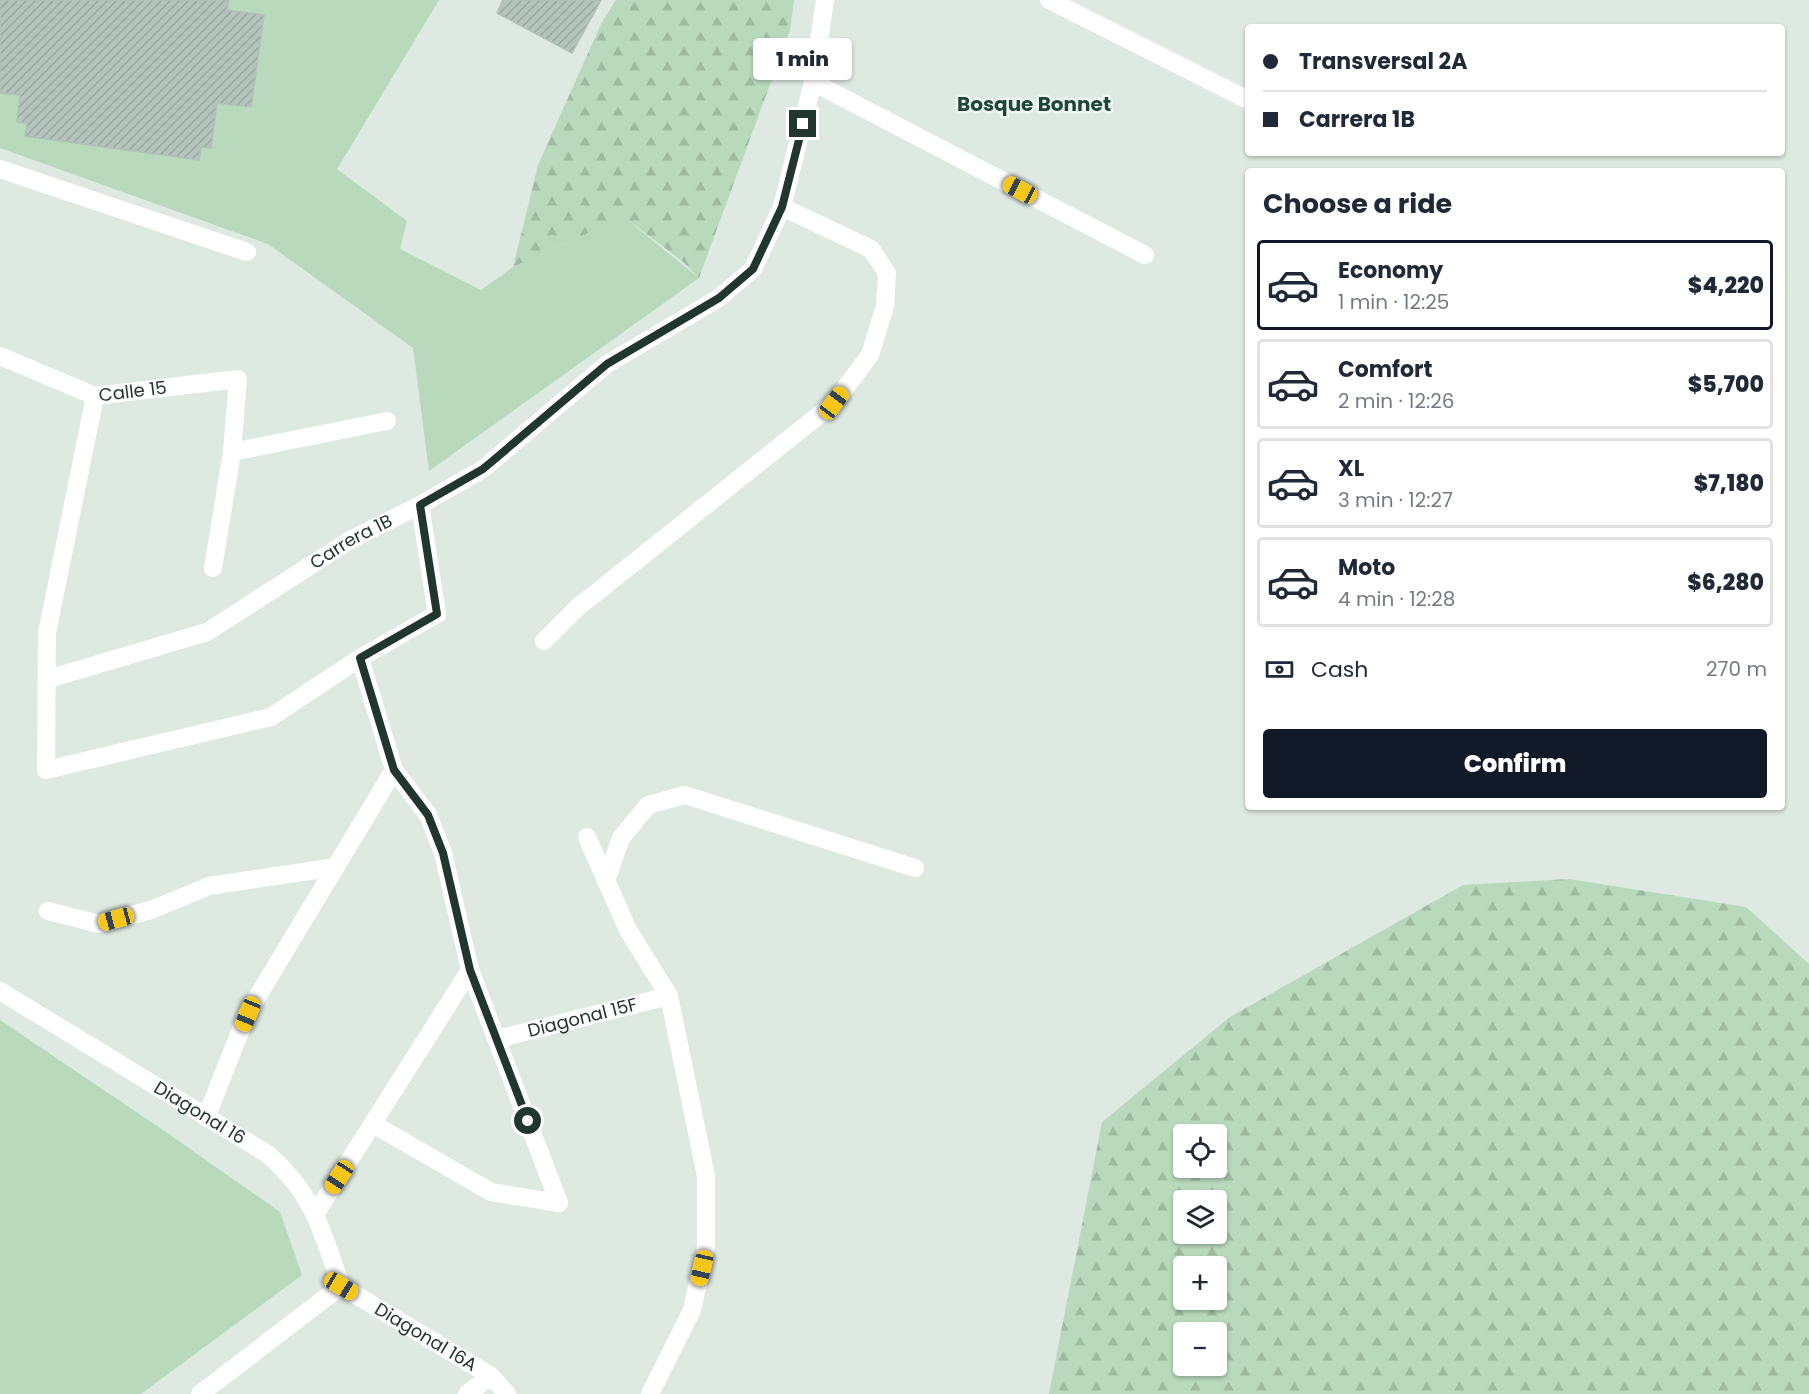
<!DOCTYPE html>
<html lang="en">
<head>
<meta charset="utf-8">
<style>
  :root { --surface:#fff; --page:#f2f2f3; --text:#1f2937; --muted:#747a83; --line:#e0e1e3; --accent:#111827 }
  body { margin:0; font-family:Poppins,sans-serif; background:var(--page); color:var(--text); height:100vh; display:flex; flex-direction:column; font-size:22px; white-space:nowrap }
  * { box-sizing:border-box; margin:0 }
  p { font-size:20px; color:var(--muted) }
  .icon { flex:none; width:33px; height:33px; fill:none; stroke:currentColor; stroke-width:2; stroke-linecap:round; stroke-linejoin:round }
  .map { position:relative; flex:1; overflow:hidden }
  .drawer { position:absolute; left:1245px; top:168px; width:540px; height:642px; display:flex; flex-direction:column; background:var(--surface); border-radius:6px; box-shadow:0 2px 4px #0004 }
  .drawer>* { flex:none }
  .top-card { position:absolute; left:1245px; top:24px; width:540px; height:132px; border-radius:6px; box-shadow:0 2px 4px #0004; display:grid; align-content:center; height:132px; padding:0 18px; background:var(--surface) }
  .fabs { position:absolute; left:1173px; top:1124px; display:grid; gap:12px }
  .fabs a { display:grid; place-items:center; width:54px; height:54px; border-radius:6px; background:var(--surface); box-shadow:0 2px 4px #0004; font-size:30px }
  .end { position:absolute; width:27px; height:27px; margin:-14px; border:8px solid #21372e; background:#fff; box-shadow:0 0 0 3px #fff }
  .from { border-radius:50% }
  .bubble { position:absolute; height:42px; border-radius:6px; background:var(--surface); box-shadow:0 2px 4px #0004; font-size:20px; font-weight:800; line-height:42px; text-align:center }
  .car { position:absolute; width:18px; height:36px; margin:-18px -9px; border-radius:8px; box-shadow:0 0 4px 2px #0007; background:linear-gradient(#f5c518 24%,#345 0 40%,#f5c518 0 76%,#345 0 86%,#f5c518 0) }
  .top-card b { display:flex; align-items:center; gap:21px; height:57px; font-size:22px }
  .top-card b+b { border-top:2px solid var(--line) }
  .top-card i { width:15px; height:15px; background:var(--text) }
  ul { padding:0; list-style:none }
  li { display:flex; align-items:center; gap:18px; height:90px; margin:0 12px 9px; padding:0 6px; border:3px solid var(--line); border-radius:6px }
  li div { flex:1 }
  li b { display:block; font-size:22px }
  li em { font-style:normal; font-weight:800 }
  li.selected { border-color:var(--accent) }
  li>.icon { width:54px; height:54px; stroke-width:1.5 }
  h2 { padding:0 18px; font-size:27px; line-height:72px }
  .pay { display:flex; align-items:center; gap:15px; height:66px; padding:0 18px; font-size:22px }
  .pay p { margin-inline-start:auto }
  .action { display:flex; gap:12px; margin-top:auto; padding:12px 18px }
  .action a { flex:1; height:69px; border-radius:6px; background:var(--accent); color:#fff; font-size:24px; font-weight:800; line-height:69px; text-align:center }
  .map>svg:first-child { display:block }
  .green { fill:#b8d9bc }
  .forest { fill:url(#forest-firs); fill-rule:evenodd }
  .building { fill:url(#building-hatch); stroke:#b1c1b8; stroke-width:1.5 }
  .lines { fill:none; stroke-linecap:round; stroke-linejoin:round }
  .minor { stroke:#fff; stroke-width:18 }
  .route { stroke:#21372e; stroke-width:8 }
  .labels { text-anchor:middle; stroke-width:5; stroke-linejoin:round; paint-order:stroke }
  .street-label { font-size:18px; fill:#21372e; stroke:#eef6f1 }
  .neighbourhood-label { font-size:20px; font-weight:bold; fill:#1f4737; stroke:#eef6f1 }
</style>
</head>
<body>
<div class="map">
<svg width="1809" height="1394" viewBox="0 0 1809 1394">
  <defs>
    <pattern id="forest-firs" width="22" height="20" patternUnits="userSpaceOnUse" patternTransform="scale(1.5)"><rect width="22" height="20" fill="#b8d9bc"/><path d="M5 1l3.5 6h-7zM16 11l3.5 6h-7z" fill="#9ebba2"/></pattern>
    <pattern id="building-hatch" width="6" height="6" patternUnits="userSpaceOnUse" patternTransform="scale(1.5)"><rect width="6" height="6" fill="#b4c3bb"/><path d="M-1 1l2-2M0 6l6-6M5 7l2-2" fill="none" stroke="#9aa8a1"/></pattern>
  </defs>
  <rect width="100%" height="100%" fill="#dee9e2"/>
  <path class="green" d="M0,0H439L337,169L407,221L400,249L481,290L513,267L624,217L699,278L429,471L413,348L268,244L0,148Z
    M0,1020L163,1130L280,1212L302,1275L141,1394H0Z"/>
  <path class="forest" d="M616,0H794L790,30L699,278L682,261L624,217L513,267L538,165L601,24Z
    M1569,879L1746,907L1809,964V1394H1049L1102,1122L1230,1017L1463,885ZM1184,1134H1216V1167H1184ZM1184,1200H1216V1233H1184ZM1184,1266H1216V1299H1184ZM1184,1332H1216V1365H1184Z"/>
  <path class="building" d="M0,0H229L227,10L264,15L251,107L217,103L211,148L201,147L199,160L25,136L27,123L17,122L20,95L0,93Z
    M503,0H601L572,53L497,13Z"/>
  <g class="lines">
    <g class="minor">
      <path d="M1049,0L1248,100"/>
      <path d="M813,82L1145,255"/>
      <path d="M0,169L247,252"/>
      <path id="s1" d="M0,356L95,396L238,379L232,452L213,568"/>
      <path d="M95,396L47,633L46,770L271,717L360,658L437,614L420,505"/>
      <path d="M232,452L387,421"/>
      <path d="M544,641L577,608L834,403L870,355L885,306L887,273L871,249L782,207"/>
      <path d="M360,658L394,770L428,815L443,853L470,970L559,1203"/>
      <path id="s2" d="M48,679L207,632L350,540L420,505L483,469L607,364L719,298L753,269L782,207L813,82L825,0"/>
      <path d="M587,837L628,930L669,996L706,1176V1247L692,1310L650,1394"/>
      <path d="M606,881L621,838L648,805L685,795L915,868"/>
      <path d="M48,911L99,924L151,910L209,886L336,867"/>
      <path id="s3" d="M0,991L269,1155C314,1195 322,1231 341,1286"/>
      <path id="s4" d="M497,1039L669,996"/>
      <path d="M206,1118L247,1014L394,770"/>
      <path d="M373,1124L491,1192L559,1203"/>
      <path d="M316,1213L470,970"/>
      <path id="s5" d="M341,1286L491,1376L507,1394"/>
      <path d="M200,1394L341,1286"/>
      <path d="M467,1394L491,1376"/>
    </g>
  </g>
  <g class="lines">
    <path class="route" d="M528,1121L470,970L443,853L428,815L394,770L360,658L437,614L420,505L483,469L607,364L719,298L753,269L782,207L803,124"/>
  </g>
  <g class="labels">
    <g class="street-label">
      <text dy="6" stroke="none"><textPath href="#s1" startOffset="141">Calle 15</textPath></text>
      <text dy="6" stroke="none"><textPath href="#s2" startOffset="336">Carrera 1B</textPath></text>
      <text dy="6" stroke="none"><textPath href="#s4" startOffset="88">Diagonal 15F</textPath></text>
      <text dy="6" stroke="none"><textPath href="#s3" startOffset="234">Diagonal 16</textPath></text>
      <text dy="6" stroke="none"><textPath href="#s5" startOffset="99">Diagonal 16A</textPath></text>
    </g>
    <g class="neighbourhood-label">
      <text x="1034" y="111">Bosque Bonnet</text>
    </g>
  </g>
</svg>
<div class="fabs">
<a><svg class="icon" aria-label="locate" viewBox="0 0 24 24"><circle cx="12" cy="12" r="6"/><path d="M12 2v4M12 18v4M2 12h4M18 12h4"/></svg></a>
<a><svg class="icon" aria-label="layers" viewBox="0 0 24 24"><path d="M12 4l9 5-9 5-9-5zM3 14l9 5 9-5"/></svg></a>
<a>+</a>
<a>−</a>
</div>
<i class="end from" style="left:528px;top:1121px"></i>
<i class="end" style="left:803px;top:124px"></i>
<div class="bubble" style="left:753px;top:38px;width:99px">1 min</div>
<i class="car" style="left:1020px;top:190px;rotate:298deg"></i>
<i class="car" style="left:834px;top:403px;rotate:37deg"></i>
<i class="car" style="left:116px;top:919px;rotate:255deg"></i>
<i class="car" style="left:248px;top:1014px;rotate:202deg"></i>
<i class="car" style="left:339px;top:1177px;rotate:213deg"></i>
<i class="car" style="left:702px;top:1268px;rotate:193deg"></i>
<i class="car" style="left:341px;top:1286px;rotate:121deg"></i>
<div class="top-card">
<b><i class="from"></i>Transversal 2A</b>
<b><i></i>Carrera 1B</b>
</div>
<section class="drawer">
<h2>Choose a ride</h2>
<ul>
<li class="selected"><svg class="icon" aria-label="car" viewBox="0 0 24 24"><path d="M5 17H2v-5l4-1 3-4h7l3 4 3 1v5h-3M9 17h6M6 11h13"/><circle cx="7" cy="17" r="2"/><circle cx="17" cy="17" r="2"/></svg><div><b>Economy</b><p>1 min · 12:25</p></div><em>$4,220</em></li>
<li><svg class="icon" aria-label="car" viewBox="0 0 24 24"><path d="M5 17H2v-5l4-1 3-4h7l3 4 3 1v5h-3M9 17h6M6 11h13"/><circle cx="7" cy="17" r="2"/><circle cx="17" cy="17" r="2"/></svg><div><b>Comfort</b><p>2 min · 12:26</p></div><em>$5,700</em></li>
<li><svg class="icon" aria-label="car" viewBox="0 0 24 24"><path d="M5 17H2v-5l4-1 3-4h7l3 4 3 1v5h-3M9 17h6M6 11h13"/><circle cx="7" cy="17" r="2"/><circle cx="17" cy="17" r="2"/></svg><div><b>XL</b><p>3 min · 12:27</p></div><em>$7,180</em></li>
<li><svg class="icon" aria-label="car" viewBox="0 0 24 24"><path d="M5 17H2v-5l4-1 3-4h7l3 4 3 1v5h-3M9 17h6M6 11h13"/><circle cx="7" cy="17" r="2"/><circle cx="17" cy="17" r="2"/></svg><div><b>Moto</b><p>4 min · 12:28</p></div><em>$6,280</em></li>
</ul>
<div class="pay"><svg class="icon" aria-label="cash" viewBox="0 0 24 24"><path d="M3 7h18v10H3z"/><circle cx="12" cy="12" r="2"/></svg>Cash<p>270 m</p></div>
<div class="action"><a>Confirm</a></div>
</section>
</div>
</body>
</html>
